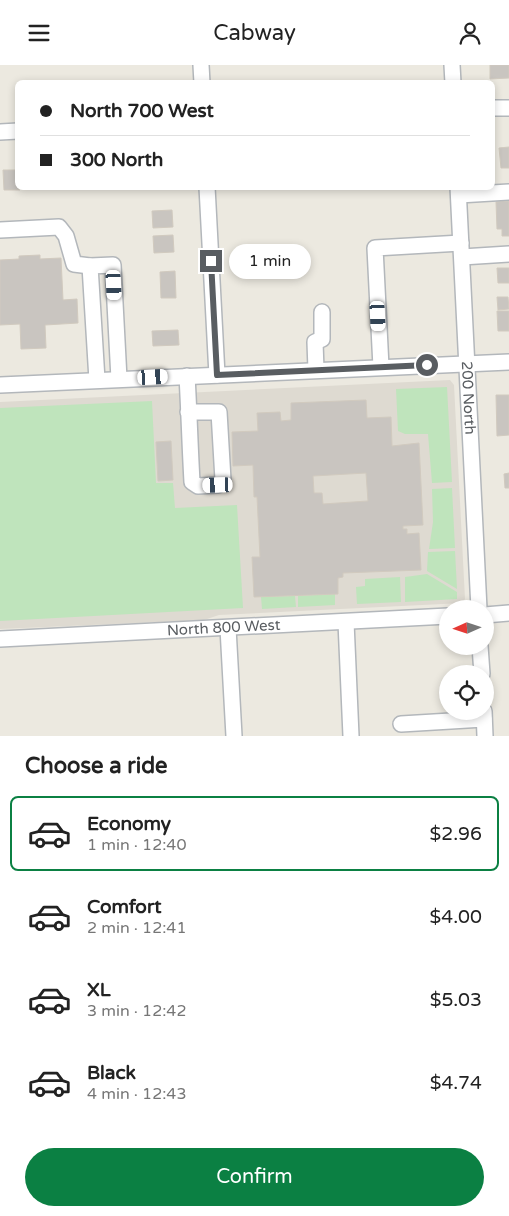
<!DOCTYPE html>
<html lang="en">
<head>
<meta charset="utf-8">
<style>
  :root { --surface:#fff; --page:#f2f2f2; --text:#222; --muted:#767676; --line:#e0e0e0; --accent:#0b8043 }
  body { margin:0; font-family:"Varela Round",sans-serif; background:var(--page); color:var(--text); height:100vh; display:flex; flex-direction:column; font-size:19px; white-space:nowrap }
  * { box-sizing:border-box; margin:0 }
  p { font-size:16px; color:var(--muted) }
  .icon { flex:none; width:28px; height:28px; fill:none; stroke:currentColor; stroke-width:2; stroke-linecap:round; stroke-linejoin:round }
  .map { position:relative; height:671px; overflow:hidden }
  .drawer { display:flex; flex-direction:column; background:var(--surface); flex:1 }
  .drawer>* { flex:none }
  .hud { position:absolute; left:15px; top:15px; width:480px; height:110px; border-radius:8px; box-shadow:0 2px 8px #0003; display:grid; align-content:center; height:110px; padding:0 25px; background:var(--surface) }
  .needle { width:32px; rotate:267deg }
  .fabs { position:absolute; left:439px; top:535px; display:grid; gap:10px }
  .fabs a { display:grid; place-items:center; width:55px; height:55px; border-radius:50%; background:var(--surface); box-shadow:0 2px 8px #0003; font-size:25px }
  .end { position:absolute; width:22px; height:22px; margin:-11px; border:6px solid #595d61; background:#fff; box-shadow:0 0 0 2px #fff }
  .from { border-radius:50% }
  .bubble { position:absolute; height:35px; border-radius:18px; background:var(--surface); box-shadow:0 2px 8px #0003; font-size:16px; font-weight:600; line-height:35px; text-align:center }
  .car { position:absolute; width:15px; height:30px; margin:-15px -8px; border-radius:6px; box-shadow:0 0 4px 1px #0007; background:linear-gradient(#fff 24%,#345 0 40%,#fff 0 76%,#345 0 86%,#fff 0) }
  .hud b { display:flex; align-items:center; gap:18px; height:48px; font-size:19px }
  .hud b+b { border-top:1px solid var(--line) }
  .hud i { width:12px; height:12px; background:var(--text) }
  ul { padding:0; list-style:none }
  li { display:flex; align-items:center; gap:15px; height:75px; margin:0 10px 8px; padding:0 15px; border:2px solid transparent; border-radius:8px }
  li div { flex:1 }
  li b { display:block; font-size:19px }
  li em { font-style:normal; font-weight:600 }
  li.selected { border-color:var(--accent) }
  li>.icon { width:45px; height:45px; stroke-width:1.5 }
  h2 { padding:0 25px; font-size:22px; line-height:60px }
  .cta { display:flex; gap:10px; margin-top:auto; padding:10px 25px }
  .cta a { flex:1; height:58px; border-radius:30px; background:var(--accent); color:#fff; font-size:20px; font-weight:600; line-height:58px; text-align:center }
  header { display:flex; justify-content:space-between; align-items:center; height:65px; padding:0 25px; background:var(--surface); font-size:22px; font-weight:600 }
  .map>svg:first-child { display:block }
  .education { fill:#dedad1 }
  .green { fill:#bfe4bc }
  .building { fill:#c9c5c0; stroke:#d1cabf; fill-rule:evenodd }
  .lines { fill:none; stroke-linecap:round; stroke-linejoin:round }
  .minor-casing { stroke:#b3b7bb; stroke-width:18 }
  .minor { stroke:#fff; stroke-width:15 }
  .route { stroke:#595d61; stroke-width:6 }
  .labels { text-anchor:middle; stroke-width:4.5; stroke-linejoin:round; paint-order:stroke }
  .street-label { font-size:15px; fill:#595d61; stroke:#fff }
</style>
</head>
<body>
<header><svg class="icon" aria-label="menu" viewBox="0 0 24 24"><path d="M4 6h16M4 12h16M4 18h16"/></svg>Cabway<svg class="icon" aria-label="person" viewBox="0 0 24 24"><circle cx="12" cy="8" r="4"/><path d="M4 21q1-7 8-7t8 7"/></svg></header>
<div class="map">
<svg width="509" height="671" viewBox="0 0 509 671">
  <rect width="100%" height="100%" fill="#ece9e0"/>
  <path class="education" d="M450,315L454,320L465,534L463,538L219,550L204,555L0,564V337Z"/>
  <path class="green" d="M447,322L452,417L432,418L428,369H405L398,366L396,324Z
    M152,336L156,418H173L175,443L237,440L243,543L0,556V343Z
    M452,423L455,483L429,484L433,457L432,424Z
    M455,486L457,524L427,506L428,487Z
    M427,509L457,527V534L405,537V512Z
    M400,512L401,537L357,539L356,522L365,521V514Z
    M335,529V540L298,542V531Z
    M295,531L296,542L262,544L261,532Z"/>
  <path class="building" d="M490,0H509V13L490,14Z
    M509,82V103H501L499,83Z
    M3,105H18V122L20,125H4Z
    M509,136V171H502V164H497L496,137Z
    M172,145L173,162L153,163L152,146Z
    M173,170L174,187L154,188L153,171Z
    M40,190V194L61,193L63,235L77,234L78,258L45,260L46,283L21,284L20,259L0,260V195L19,194V191Z
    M497,203H509V218H498Z
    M175,206L176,233H161L160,207Z
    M497,232H508L509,244L498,245Z
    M497,246H509V266H498Z
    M178,265L179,280L153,281L152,266Z
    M496,330H509V370L497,371Z
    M366,335L367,353L391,352L392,381L419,378L423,460L403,461V464H407V469L419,468L421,505L343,508V512L338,513V529L254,532L252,492H260L257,432H254L253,400L233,401L232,367L258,366L257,348L280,347L281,356L291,355V338ZM366,408L368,436L323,439L322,428H314L313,411Z
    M171,376L173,415L158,416L156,377Z
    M509,408V423H505L504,409Z"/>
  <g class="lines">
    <defs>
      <g id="minor">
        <path d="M201,0L202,18"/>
        <path d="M452,0L453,18"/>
        <path d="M492,43H509"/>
        <path d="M0,67L18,66"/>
        <path d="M207,122L217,310"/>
        <path id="s1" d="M458,122L479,544"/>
        <path d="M459,130L509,127"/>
        <path d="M0,165L59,162L66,171L74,199L90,201"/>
        <path d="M462,192L509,189"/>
        <path d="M381,302L375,183L461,178"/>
        <path d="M316,305L315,277L322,274V247"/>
        <path d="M187,311C189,346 190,382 192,417L198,421L218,420L223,415L219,347H188"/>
        <path d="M97,315L90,201L113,200L119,314"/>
        <path d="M0,320L509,297"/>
        <path d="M485,550L509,548"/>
        <path d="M346,557L351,671"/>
        <path d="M228,563L234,671"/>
        <path id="s2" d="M0,574L448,551"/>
        <path d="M480,581L482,609"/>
        <path d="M484,646L485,671"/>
        <path d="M401,659L484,654"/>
      </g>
    </defs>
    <use href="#minor" class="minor-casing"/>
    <use href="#minor" class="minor"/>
  </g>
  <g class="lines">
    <path class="route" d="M211,196L217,310L427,300"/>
  </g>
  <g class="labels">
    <g class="street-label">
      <text dy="5" stroke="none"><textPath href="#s1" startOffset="211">200 North</textPath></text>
      <text dy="5" stroke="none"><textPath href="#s2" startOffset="224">North 800 West</textPath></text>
    </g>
  </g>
</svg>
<div class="fabs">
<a><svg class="needle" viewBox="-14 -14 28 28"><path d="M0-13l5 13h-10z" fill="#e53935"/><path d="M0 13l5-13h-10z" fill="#767676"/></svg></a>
<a><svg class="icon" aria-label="locate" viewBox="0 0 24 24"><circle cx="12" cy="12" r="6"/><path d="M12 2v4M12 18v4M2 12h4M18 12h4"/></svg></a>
</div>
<i class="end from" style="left:427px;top:300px"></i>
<i class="end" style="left:211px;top:196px"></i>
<div class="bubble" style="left:229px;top:179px;width:82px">1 min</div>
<i class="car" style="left:114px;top:220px;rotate:177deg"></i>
<i class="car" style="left:378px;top:251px;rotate:177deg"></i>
<i class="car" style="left:153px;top:312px;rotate:87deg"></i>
<i class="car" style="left:218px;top:420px;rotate:268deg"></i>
<div class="hud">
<b><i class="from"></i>North 700 West</b>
<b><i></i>300 North</b>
</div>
</div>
<section class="drawer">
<h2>Choose a ride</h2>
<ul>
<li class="selected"><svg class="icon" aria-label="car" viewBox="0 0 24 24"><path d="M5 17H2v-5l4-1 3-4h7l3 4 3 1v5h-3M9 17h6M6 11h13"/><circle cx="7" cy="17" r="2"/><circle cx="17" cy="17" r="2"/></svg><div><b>Economy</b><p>1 min · 12:40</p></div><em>$2.96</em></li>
<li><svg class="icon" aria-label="car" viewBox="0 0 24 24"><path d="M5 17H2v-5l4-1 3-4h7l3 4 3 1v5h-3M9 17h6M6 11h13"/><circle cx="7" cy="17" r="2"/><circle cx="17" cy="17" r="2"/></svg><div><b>Comfort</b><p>2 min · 12:41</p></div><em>$4.00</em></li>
<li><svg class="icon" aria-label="car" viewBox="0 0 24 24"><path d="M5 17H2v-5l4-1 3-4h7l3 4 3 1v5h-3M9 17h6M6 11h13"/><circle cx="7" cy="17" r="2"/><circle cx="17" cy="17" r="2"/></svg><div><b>XL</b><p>3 min · 12:42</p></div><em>$5.03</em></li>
<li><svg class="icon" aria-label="car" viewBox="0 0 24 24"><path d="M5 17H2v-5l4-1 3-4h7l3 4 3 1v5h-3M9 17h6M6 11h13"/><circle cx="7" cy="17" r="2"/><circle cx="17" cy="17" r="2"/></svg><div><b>Black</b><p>4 min · 12:43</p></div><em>$4.74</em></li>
</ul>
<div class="cta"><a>Confirm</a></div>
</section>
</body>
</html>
